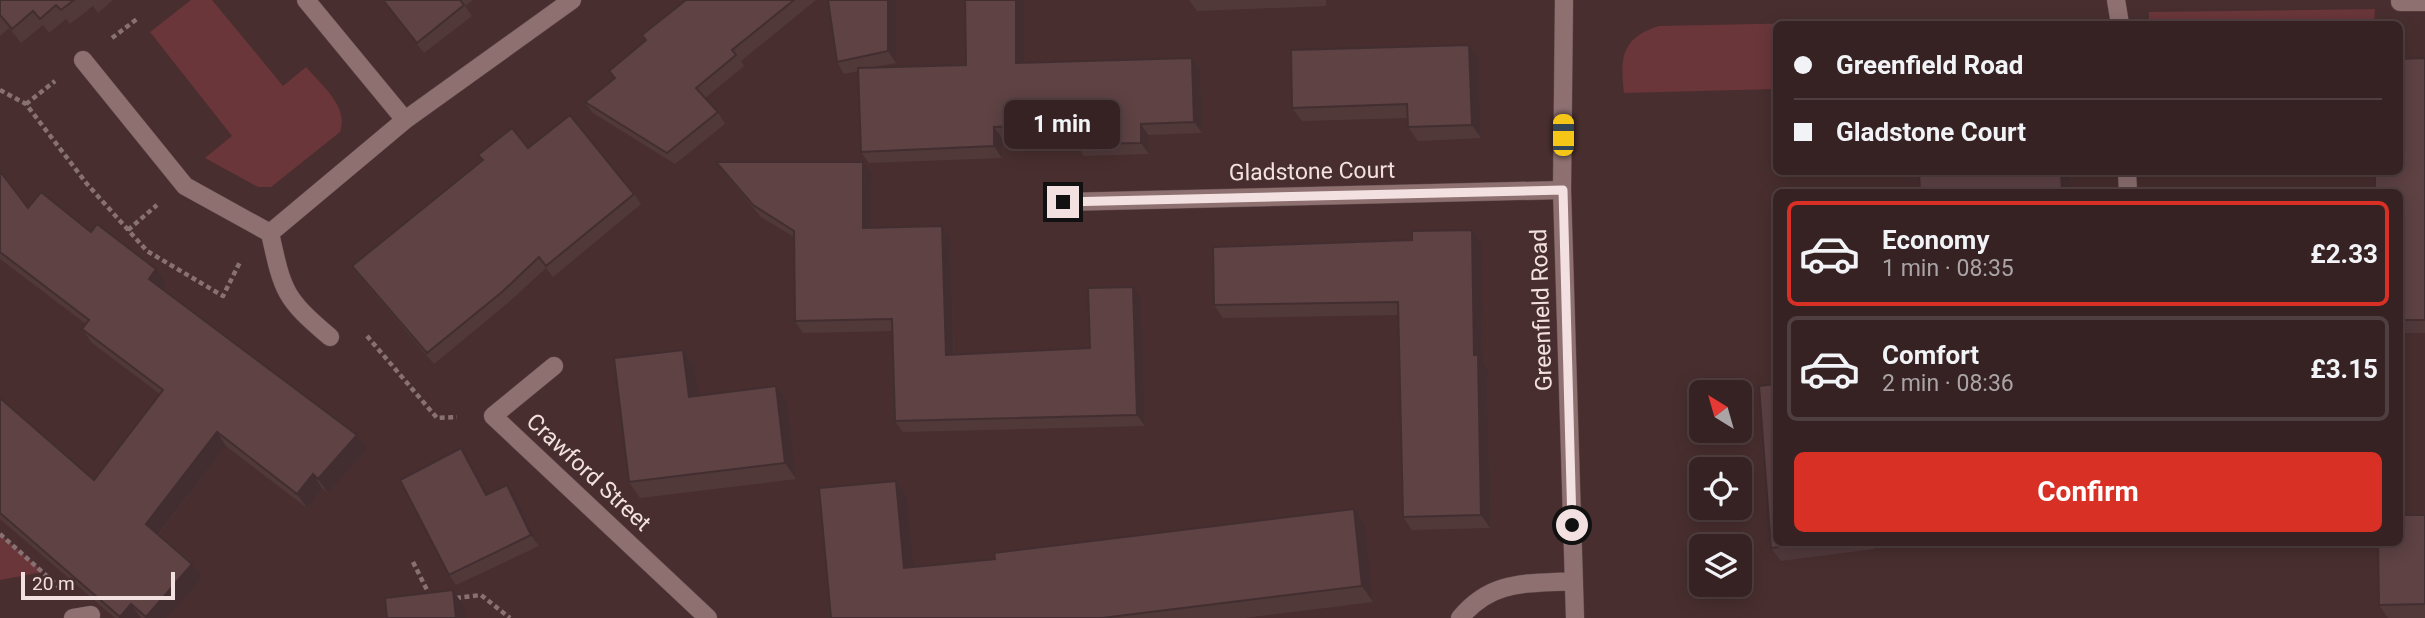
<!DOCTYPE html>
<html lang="en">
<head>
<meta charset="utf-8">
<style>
  :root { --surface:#362223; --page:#412f30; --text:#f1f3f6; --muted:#aaa4a6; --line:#503f41; --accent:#d93025 }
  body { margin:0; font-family:Roboto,sans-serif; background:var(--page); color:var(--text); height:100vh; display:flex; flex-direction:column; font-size:26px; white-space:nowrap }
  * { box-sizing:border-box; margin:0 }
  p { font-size:23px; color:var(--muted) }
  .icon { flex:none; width:38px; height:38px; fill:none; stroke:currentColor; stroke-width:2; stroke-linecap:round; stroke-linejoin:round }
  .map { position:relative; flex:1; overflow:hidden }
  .details { position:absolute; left:1773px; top:189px; width:630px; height:357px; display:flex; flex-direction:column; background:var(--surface); border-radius:10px; box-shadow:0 4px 18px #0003,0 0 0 2px var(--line) }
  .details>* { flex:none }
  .guide { position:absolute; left:1773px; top:21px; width:630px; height:154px; border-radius:10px; box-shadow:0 4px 18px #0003,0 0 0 2px var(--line); display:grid; align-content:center; height:154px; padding:0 21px; background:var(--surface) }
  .needle { width:46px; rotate:323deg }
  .buttons { position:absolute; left:1689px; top:380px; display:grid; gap:14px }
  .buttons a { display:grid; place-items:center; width:63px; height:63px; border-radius:10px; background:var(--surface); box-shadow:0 4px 18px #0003,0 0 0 2px var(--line); font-size:35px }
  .scale { position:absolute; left:21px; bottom:18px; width:154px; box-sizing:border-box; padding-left:7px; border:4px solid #f3e1e1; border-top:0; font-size:19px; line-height:24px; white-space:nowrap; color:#f3e1e1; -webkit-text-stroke:5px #482e2f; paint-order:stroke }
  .end { position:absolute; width:32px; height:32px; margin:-16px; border:9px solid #f3e1e1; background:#111; box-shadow:0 0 0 4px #111 }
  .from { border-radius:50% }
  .bubble { position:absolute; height:49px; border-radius:10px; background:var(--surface); box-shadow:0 4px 18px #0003,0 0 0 2px var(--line); font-size:23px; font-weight:700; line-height:49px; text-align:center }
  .car { position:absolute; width:21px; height:42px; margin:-21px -10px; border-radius:9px; box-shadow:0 0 5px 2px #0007; background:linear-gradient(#f5c518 24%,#345 0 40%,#f5c518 0 76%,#345 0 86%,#f5c518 0) }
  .guide b { display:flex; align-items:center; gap:24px; height:66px; font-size:26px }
  .guide b+b { border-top:2px solid var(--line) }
  .guide i { width:18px; height:18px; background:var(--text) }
  ul { padding:12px 0 0; list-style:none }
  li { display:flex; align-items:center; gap:21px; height:105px; margin:0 14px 10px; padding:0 7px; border:4px solid var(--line); border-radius:10px }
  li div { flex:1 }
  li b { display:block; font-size:26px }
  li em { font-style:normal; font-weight:700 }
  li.selected { border-color:var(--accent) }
  li>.icon { width:63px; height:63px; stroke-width:1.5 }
  .cta { display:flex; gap:14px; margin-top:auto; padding:14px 21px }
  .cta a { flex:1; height:80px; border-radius:10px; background:var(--accent); color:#fff; font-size:28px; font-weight:700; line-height:80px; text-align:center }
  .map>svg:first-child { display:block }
  .green { fill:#6a363a }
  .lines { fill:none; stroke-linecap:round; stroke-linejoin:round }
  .minor-casing { stroke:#604b4c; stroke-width:19 }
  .path { stroke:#887172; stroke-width:4.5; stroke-dasharray:5 3.5; stroke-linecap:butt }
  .minor { stroke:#8e7071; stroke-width:18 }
  .wall { fill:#51393a }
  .shaded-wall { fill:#422e30 }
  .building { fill:#5e4244; stroke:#422e30; stroke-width:2 }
  .route { stroke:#f3e1e1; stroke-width:9 }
  .labels { text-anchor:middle; stroke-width:5; stroke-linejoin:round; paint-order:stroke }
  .street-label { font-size:23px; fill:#f3e1e1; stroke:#482e2f }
</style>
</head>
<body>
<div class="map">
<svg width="2425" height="618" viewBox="0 0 2425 618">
  <rect width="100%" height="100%" fill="#482e2f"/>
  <path class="green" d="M191,0H212L283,86L306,67C322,86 349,106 340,132L271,187H258L205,158L232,136L150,32Z
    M2375,9L2374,24H2149V12Z
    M1895,21L1900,24H1776V89L1624,93C1620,58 1621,38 1659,26Z
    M0,534L43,572L0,580Z"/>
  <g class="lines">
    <defs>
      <path id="minor" d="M306,0L405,120
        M1564,0L1562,190L1575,618
        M2116,0L2120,24
        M2400,2H2425
        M83,60L185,186L270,233C283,292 284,298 330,337
        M2127,172L2128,192
        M1063,202L1562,190
        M270,233L405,120L572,0
        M554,366L493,416L708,618
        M73,618L91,615
        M1460,618C1492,579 1527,584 1574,581"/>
    </defs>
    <use href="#minor" class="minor-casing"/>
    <path class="path" d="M112,38L137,19
      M0,90L26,104L87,184L147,251L223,296L240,262
      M26,104L55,81
      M128,230L157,205
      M367,336L437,418L457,417
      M0,534L59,587
      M413,562L430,596
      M456,598L481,595L510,618"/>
    <use href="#minor" class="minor"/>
  </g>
  <path class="wall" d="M0,0H113L98,13L93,6L70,24L66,19L49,33L43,25L21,43L9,28L0,36Z
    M382,0H473L465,6L472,16L424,53Z
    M686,0H816L741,61L744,66L705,98L718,112L725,124L675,164L593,113L585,102L614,78L646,41Z
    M896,0V63L874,67L1192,58L1200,69L1202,133L1148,135L1149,154L1084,156L1076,144V136L1002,138V158L869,163L861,152L858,71L844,74L837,62Z
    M1189,0H1326V6L1197,11Z
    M1478,58L1481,138L1418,141L1408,127V118L1302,121L1292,108Z
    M2425,58V333H2399V192Z
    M528,148L634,194L641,204L553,277L546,268L509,302L434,364L359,276L352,266Z
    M716,162L871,174L872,228L950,238L954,354L1090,348L1141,299L1145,426L903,432L895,421L893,331L803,333L795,321L794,237L761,217L724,173Z
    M0,171L28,208L91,232L166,283L162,288L357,435L367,449L328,493L322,488L307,508L226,446L158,535L192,564L202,578L167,618H115L0,519V398L94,480L160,394L92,343L82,329L86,324L0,259Z
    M1481,243L1483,363L1487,368L1490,528L1412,530L1403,517L1398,315L1223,318L1214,305Z
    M683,350L695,366L698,396L787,402L796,479L640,498L629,482Z
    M469,459L487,495L515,496L539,546L456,585L449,575Z
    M896,481L907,497L913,567L1365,525L1373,602L1244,618H831Z
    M2425,515V618H2388L2379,605Z
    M1776,542H1875V549L1781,561L1771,548Z"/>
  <path class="shaded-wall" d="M888,0H896V63L888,51Z
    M1016,0H1024V74L1016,63Z
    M1469,45L1478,58L1481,138L1472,125Z
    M1192,58L1200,69L1202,133L1194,122Z
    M1141,124L1148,135L1149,154L1141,143Z
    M994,127L1002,138V158L994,146Z
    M863,162L871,174L872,240L863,228Z
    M2061,172H2069L2071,192H2062Z
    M942,226L950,238L954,366L946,355Z
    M1472,230L1481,243L1483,363L1487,368L1490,528L1481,515L1474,355Z
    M156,269L166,283L159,293L149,279Z
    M1133,287L1141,299L1145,426L1137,415Z
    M683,350L695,366L700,413L689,397Z
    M776,386L787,402L796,479L785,463Z
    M217,432L226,446L155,538L146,524Z
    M357,435L367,449L328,493L318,479Z
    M461,448L469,459L493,506L486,495Z
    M313,474L322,488L307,508L297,494Z
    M896,481L907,497L915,584L904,568Z
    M507,485L515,496L539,546L531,535Z
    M1354,509L1365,525L1373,602L1362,586Z
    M1871,542H1875V549Z
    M192,564L202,578L167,618H147L146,617Z
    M453,590L464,606L465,618H456Z
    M131,604L141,618H121L120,617Z"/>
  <path class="building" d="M0,0H74L61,10L56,5L40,19L33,11L12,29L0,15Z
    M383,0H460L464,5L417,43Z
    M686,0H794L732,50L736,55L696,88L718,112L667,153L585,102L615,78L609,71L646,40L642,35Z
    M828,0H888V51L837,62Z
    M965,0H1016V63L1192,58L1194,122L1141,124V143L1076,144V124L994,127V146L861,152L858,68L966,65Z
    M1469,45L1472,125L1408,127L1407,104L1292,108L1291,50Z
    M2425,58V320H2399V192H2375V172H2399V59Z
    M570,115L634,194L546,266L539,257L502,292L427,353L352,266L483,160L478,155L512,128L528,148Z
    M716,162H863V228L942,226L946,355L1090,348L1088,288L1133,287L1137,415L895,421L892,319L795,321L794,231L753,205Z
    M0,171L28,208L41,192L91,232L97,224L156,269L149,279L357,435L318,479L313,474L297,494L217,432L146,524L192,564L146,617L131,604L120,617L0,513V398L94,480L163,390L82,329L89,320L0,252Z
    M1919,172H2061L2062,192H1920Z
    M1472,230L1474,355H1478L1481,515L1403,517L1398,302L1214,305L1213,247L1412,240V231Z
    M683,350L689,397L776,386L785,463L629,482L614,358Z
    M1776,384V542H1811L1771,548L1759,386Z
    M461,448L486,495L507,485L531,535L449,575L400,480Z
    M896,481L904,568L995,559L994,553L1354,509L1362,586L1102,618H831L819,488Z
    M2399,515H2425V604L2379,605L2378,542H2399Z
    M453,590L456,618H387L385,598Z"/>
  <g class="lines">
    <path class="route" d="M1063,202L1563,190L1572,525"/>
  </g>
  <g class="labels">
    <g class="street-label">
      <text transform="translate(1312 171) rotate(-1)" y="8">Gladstone Court</text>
      <text transform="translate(1541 310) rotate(-92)" y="8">Greenfield Road</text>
      <text transform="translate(589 472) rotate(43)" y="8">Crawford Street</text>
    </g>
  </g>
</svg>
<div class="buttons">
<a><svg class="needle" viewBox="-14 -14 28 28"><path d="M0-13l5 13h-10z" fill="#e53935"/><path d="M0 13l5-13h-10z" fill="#aaa4a6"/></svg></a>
<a><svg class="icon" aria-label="locate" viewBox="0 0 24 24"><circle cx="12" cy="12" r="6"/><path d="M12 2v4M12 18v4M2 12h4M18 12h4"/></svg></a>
<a><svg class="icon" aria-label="layers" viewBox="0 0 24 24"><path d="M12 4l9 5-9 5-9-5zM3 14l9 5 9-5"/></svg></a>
</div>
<div class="scale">20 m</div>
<i class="end from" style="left:1572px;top:525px"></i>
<i class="end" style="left:1063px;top:202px"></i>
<div class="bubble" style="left:1004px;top:100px;width:116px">1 min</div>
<i class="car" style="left:1563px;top:135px;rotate:0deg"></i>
<div class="guide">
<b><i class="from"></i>Greenfield Road</b>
<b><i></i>Gladstone Court</b>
</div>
<section class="details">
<ul>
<li class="selected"><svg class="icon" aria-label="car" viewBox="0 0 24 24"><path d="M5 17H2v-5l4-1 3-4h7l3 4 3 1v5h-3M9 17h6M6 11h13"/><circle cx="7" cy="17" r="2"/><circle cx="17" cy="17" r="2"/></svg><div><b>Economy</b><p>1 min · 08:35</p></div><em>£2.33</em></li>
<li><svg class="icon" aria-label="car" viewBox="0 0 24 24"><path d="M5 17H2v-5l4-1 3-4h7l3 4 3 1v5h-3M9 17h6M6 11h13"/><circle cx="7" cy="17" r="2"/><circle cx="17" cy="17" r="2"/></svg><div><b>Comfort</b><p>2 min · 08:36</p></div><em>£3.15</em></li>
</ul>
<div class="cta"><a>Confirm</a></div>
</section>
</div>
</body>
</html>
